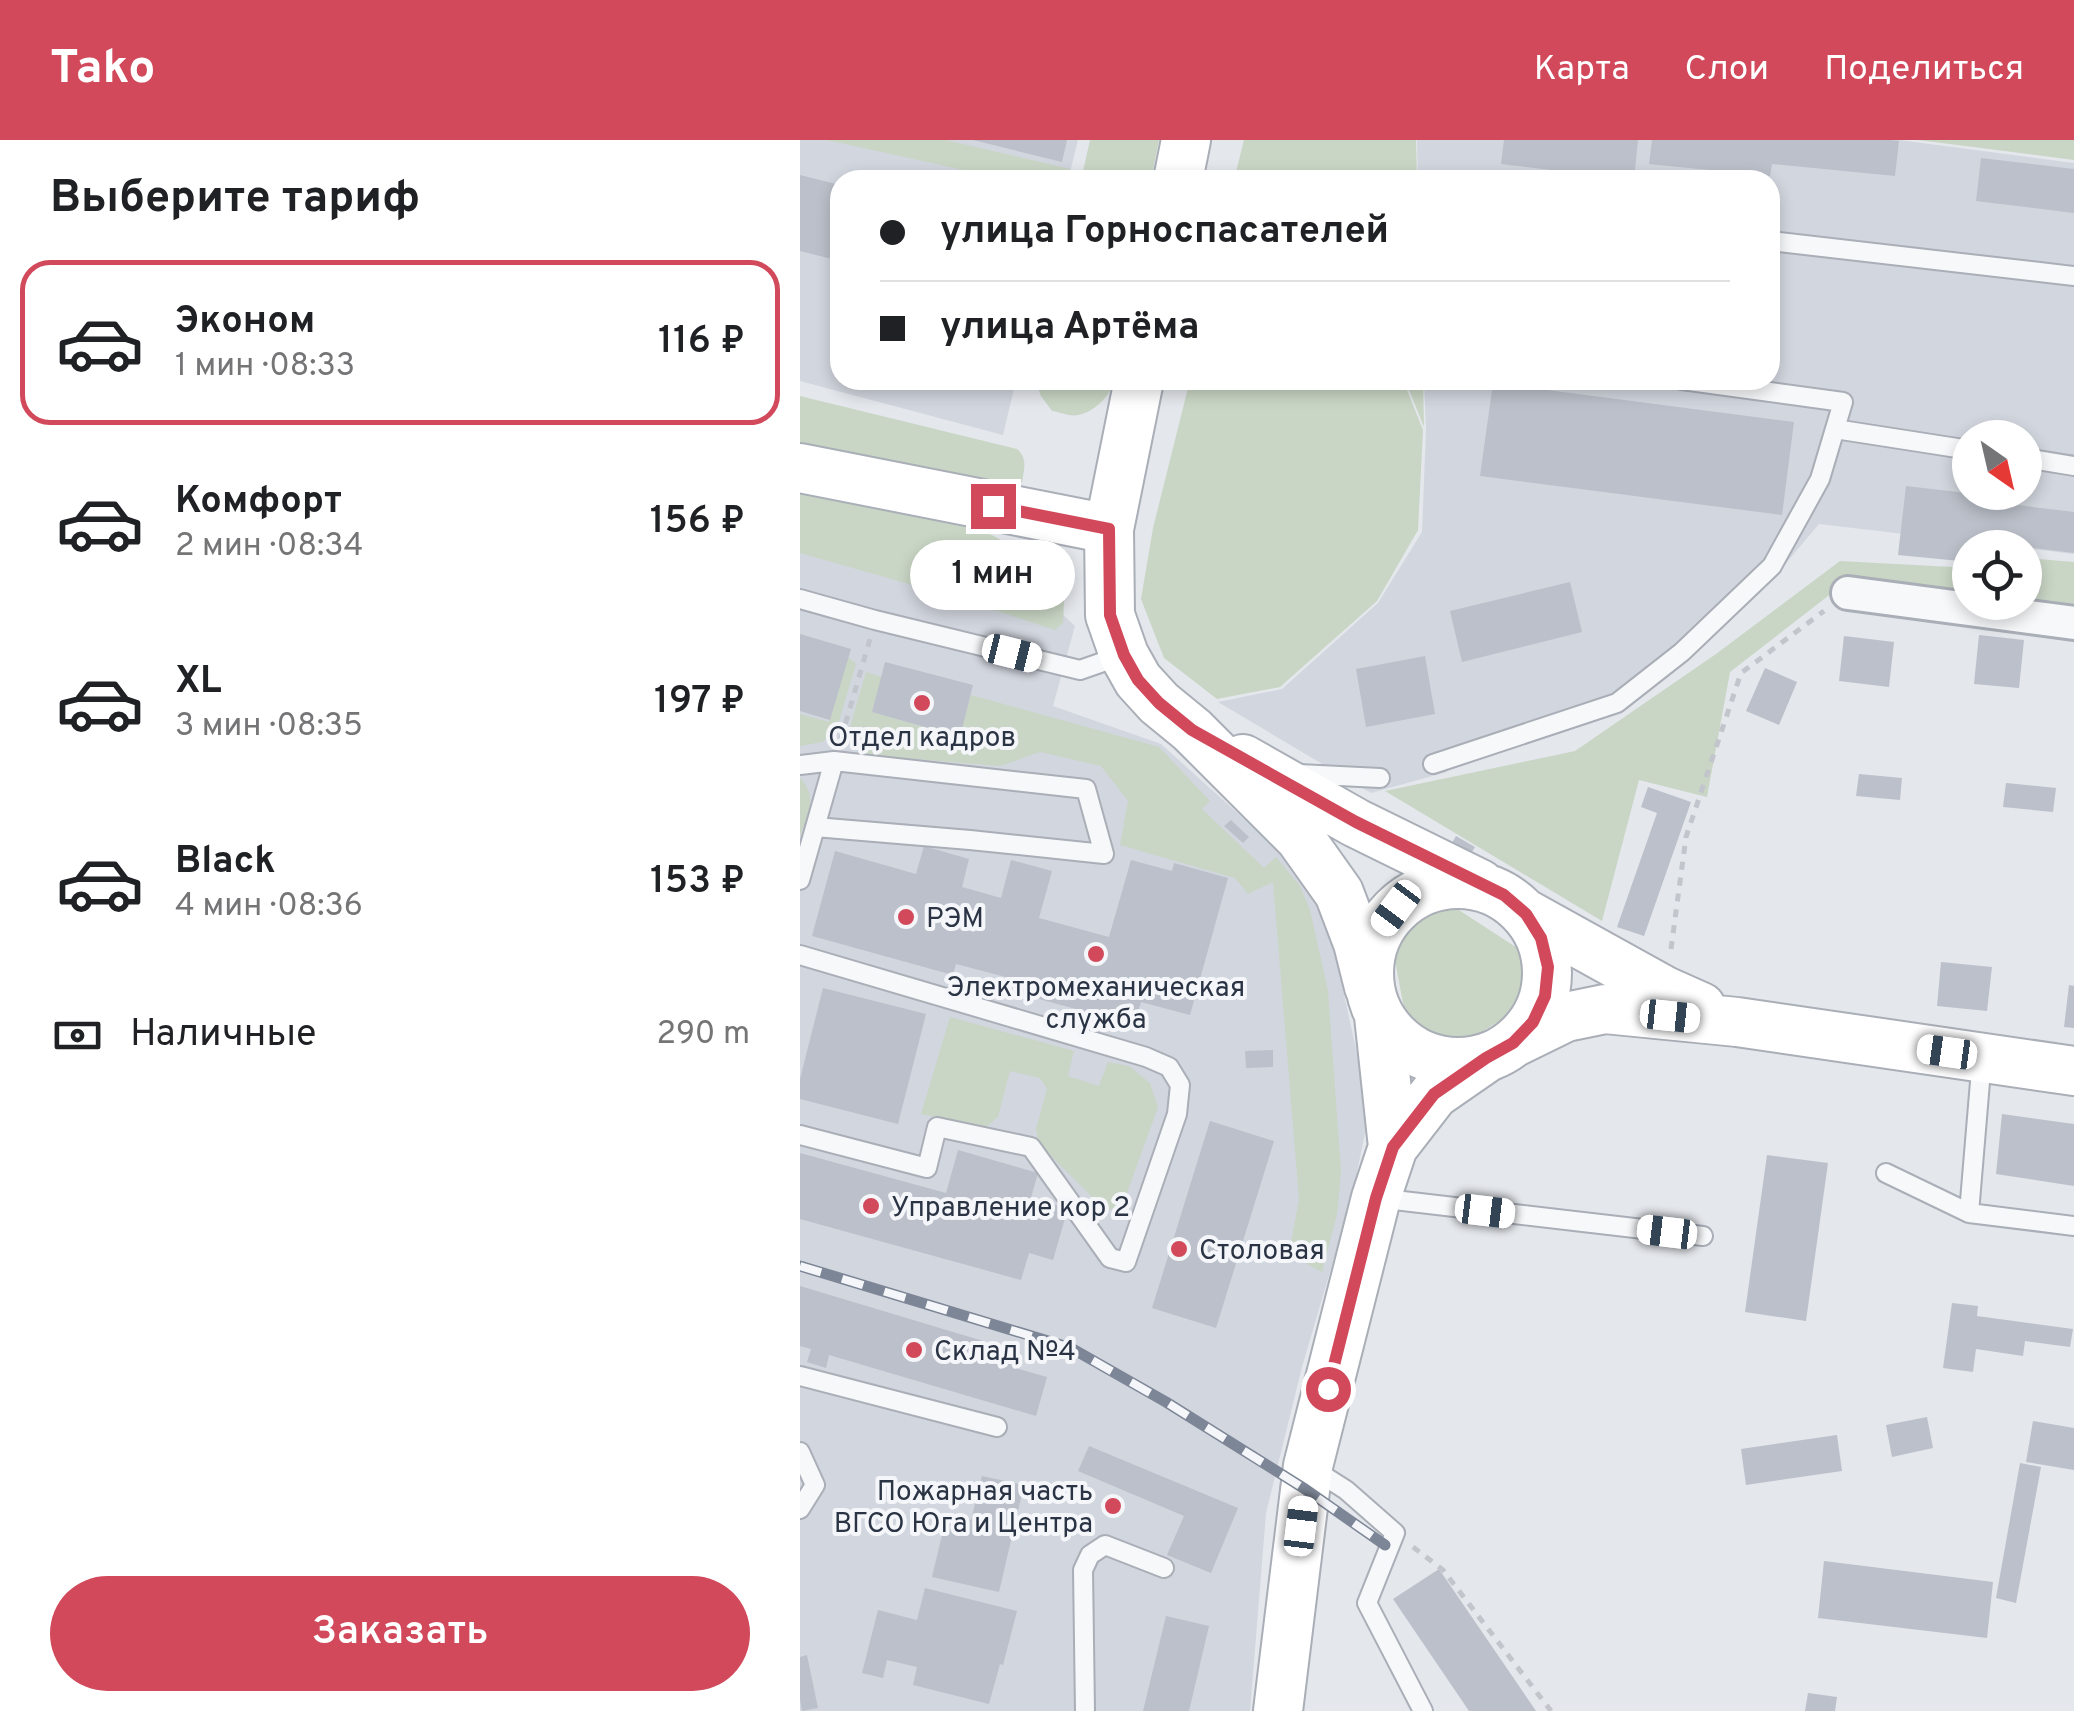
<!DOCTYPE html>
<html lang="ru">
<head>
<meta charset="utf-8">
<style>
  :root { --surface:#fff; --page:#f2f2f2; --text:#202124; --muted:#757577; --line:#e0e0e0; --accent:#d1495b }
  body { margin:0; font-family:Overpass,sans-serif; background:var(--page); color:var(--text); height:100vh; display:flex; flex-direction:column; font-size:38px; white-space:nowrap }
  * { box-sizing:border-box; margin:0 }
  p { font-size:32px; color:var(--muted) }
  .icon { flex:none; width:55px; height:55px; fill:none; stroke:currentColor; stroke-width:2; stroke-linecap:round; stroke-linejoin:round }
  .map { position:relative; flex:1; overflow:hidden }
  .details { display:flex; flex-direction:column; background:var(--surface); width:800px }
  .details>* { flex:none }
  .banner { position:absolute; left:30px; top:30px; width:950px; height:220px; border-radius:30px; box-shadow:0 5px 15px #0003; display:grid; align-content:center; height:220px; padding:0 50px; background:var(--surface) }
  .needle { width:65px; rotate:146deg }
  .fabs { position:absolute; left:1152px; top:280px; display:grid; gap:20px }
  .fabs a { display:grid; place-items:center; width:90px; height:90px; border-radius:50%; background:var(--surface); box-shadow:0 5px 15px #0003; font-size:50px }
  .end { position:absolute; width:45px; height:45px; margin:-22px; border:12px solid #d1495b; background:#fff; box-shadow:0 0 0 5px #fff }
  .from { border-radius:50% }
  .bubble { position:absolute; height:70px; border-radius:35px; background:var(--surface); box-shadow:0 5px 15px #0003; font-size:32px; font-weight:600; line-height:70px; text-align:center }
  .car { position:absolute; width:30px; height:60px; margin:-30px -15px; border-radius:12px; box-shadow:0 0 8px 2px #0007; background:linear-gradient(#fff 24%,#345 0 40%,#fff 0 76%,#345 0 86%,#fff 0) }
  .banner b { display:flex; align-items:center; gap:35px; height:95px; font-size:38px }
  .banner b+b { border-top:2px solid var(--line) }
  .banner i { width:25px; height:25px; background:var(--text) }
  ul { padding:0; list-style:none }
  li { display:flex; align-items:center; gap:30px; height:165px; margin:0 20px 15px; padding:0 30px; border:5px solid transparent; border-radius:30px }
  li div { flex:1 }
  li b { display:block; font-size:38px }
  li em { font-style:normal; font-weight:600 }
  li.selected { border-color:var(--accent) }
  li>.icon { width:90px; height:90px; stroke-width:1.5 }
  h2 { padding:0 50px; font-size:45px; line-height:120px }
  .pay { display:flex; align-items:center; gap:25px; height:110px; padding:0 50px; font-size:38px }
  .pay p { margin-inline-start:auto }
  .cta { display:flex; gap:20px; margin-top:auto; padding:20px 50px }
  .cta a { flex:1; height:115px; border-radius:60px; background:var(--accent); color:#fff; font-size:40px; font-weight:600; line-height:115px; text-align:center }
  header { display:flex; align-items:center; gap:60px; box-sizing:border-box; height:140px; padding:0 50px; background:var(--accent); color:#fff }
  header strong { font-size:48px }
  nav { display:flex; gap:55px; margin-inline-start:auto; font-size:35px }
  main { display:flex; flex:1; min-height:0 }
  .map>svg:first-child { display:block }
  .built { fill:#d2d6de; fill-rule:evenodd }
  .green { fill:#c9d6c5 }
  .building { fill:#bbc0ca }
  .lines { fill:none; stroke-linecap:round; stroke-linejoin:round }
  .lane-casing { stroke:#a9aeb7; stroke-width:22 }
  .street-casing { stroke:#a9aeb7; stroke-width:38 }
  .secondary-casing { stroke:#a9aeb7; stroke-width:52 }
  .path { stroke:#c2c5cb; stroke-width:5; stroke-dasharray:8 8; stroke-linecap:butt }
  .lane { stroke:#f7f8fa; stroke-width:18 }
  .street { stroke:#f7f8fa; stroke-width:32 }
  .secondary { stroke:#fff; stroke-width:48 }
  .rail-casing { stroke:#7d8696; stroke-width:11 }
  .rail { stroke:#f4f6f9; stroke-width:8; stroke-dasharray:22; stroke-linecap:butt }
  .route { stroke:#d1495b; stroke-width:12 }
  .poi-dot { fill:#d1495b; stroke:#f4f6f9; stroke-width:4 }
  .labels { text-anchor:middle; stroke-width:8; stroke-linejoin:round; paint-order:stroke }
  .poi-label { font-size:28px; fill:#2b3445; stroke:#f4f6f9; text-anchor:start }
</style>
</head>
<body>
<header>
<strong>Tako</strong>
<nav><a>Карта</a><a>Слои</a><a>Поделиться</a></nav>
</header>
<main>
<section class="details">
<h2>Выберите тариф</h2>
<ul>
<li class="selected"><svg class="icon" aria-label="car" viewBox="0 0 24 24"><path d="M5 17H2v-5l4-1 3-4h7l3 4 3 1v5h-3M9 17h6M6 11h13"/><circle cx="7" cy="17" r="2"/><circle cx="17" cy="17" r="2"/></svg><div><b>Эконом</b><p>1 мин · 08:33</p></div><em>116 ₽</em></li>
<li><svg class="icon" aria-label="car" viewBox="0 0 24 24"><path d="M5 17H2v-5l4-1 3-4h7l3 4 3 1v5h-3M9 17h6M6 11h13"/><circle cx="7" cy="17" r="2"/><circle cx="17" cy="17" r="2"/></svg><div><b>Комфорт</b><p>2 мин · 08:34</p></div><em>156 ₽</em></li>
<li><svg class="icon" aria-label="car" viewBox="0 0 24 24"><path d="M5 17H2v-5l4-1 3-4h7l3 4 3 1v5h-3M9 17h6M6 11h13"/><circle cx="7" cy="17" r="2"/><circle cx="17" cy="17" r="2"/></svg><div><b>XL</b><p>3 мин · 08:35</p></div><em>197 ₽</em></li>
<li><svg class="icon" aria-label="car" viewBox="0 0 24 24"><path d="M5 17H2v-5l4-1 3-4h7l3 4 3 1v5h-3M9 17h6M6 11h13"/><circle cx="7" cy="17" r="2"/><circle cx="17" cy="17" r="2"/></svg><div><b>Black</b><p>4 мин · 08:36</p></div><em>153 ₽</em></li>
</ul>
<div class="pay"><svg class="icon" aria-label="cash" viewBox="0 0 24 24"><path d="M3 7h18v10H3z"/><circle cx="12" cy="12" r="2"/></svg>Наличные<p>290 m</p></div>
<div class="cta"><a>Заказать</a></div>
</section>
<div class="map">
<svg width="1274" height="1571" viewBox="0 0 1274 1571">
  <rect width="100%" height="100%" fill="#e4e7ec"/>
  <path class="built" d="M0,0H278L268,40H40V240H216L203,295L0,241Z
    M617,0H1099L1274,23V414L1019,384L981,429L891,517L822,570L642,612L647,632L571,653L418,562L482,549L578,463L622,392L626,290L624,240H970V40H618ZM1170,298H1225V352H1170Z
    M0,379L184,402L275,486L253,566L361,604L505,734L530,790L562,937L566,988L552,1057L502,1227L466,1373L450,1571H0Z"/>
  <path class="green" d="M27,0H146L270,29L276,40H209Z
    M290,0H359L351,40H281Z
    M444,0H616L617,40H434Z
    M1118,0H1274V20Z
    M235,240H314C311,255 295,272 278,275C271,277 259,272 252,271L241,256Z
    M390,240H603L623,290L618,390L577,461L480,547L417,559L364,518L341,459L353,388Z
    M605,240H623L624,287Z
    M0,256L217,309C228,318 224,330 222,342L211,349L0,305Z
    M0,350L172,385L209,404L235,420L255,444L264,462L263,483L255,490L162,459L0,413Z
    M1225,418L1274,422V466L1225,460Z
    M1040,421L1170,428V454L1046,442L930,532L907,657L839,640L802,781L585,651L775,611L916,514Z
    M48,517L56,524L36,591L22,602L0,606V574L29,582Z
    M66,532L82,537L72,572L159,597L171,555L359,607L410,661L402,669L464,728L476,717L500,746L510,770L528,851L541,1031L537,1074L522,1132L489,1114L499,1059L473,742L448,754L435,738L320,705L328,661L301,626L240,612L200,626L66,615L46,601Z
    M0,638C19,658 7,674 0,697Z
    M648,763L725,813L735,833L734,850L721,868L663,903L640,906L617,896L606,879L593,810L600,786L617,767Z
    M150,877L274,911L268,936L299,946L308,922L329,926L350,943L358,967L323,1064L309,1070L295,1060L239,1004L236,989L247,949L240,938L210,931L198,977L186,987L121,974Z"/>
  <path class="building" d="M173,0H267L262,22Z
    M704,0H838L834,40L701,24Z
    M852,0H1090L1099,1L1095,36L972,24L970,36L849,24Z
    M1181,18L1274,29V73L1176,61Z
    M0,35L40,45V121L0,111Z
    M693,243L994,282L982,375L680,336Z
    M1106,346L1192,356V362L1274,372V413L1187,402L1186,408H1170V422L1098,415Z
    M770,442L782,492L662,522L650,471Z
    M0,494L51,509L30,580L0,571Z
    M1179,495L1224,500L1219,548L1174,544Z
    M1044,496L1094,502L1089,547L1039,541Z
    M625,516L635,574L566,587L556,529Z
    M85,522L173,545L160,597L72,572Z
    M965,528L997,542L979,585L946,571Z
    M1059,634L1102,638L1100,660L1056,656Z
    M1206,643L1256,648L1253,672L1203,667Z
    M848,647L891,662L844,796L817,787L857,673L841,667Z
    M431,680L449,697L443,703L424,686Z
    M656,696L675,707L670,715L651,705Z
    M124,706L169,719L162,747L201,758L211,720L252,731L239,778L309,797L331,720L372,731L374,723L428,738L390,875L341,862L337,876L319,871L316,880L217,853L221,841L156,824L153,835L12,796L35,711L116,734Z
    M1141,822L1192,827L1187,871L1137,866Z
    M1269,845L1274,846V888L1264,887Z
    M23,848L126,874L98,984L0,959V939Z
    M473,910V927L446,928L445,911Z
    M1202,974L1274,984V1046L1196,1034Z
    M410,981L474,1001L416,1188L352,1168Z
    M158,1010L238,1033L231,1058L268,1068L253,1120L229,1113L221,1140L0,1079V1013L146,1053Z
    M967,1015L1028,1023L1006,1181L945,1172Z
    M0,1146L220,1212L215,1228L247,1237L236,1276L29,1215L26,1228L7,1222L11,1209L0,1206Z
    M1152,1163L1178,1166L1177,1176L1273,1189L1270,1207L1225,1201L1223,1216L1176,1209L1173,1232L1143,1228Z
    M1127,1277L1133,1308L1092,1317L1086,1285Z
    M1233,1281L1274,1288V1330L1226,1322Z
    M1037,1295L1042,1331L946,1345L941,1309Z
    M289,1306L438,1368L411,1433L367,1415L384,1376L278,1331Z
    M1220,1323L1241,1327L1216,1463L1196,1458Z
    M182,1336L224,1345L199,1452L132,1437L147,1374L171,1380Z
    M1024,1421L1193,1442L1187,1498L1018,1478Z
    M639,1429L736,1571H669L593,1459Z
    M125,1448L217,1471L203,1525L200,1524L189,1564L113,1545L117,1527L87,1520L83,1538L62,1533L78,1470L117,1480Z
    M366,1476L409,1486L389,1571H343Z
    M7,1515L18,1568L2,1571L0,1559V1517Z
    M1008,1553L1037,1557L1035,1571H1005Z"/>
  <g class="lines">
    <defs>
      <path id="lane" d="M970,101L1274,136
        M1035,289L1170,310
        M1225,318L1274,326
        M0,459L75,480L280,530L323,515
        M633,624L817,563L882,512L972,426L1020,339L1043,262L882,240
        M0,625L34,621L286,649L304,714L170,700L15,687
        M499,634L580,638
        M0,740L34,621
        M0,815L346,917L369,927L380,945L377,974L326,1122L310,1118L231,1007L137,987L127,1028L0,995
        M1182,918L1169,1073L1274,1086
        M1086,1033L1169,1073
        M577,1058L903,1096
        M0,1236L197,1287
        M0,1312L15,1345L0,1369
        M513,1329L546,1350L595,1393L567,1463L623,1571
        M285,1571L283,1430L290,1415L305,1405L364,1428"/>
      <path id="street" d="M1048,453L1274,483"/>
      <path id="secondary" d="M378,40L386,0
        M339,240L309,389L310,475L324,515L338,540L359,563L392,590L500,698L539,753L558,803L569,847
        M0,328L309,389
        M443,619L556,683L680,744
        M569 833a89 89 0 1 1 178 0a89 89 0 1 1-178 0Z
        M726,774L865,851L901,867
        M579,876L593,1007
        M713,903L766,877L805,869L937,882L1274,931
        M478,1571L508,1326L576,1058L593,1007L634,954L686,918"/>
    </defs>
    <use href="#lane" class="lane-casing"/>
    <use href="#street" class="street-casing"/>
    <use href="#secondary" class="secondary-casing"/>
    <path class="path" d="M41,599L70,499
      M871,809L886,697L941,533L1024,471
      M613,1407L643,1430L751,1571"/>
    <use href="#lane" class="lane"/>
    <use href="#street" class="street"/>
    <use href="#secondary" class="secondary"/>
    <defs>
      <path id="rail" d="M0,1126L271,1208L366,1262L505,1349L585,1405"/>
    </defs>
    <use href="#rail" class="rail-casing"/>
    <use href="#rail" class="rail"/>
  </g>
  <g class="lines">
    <path class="route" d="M193,366L309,389L310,475L324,515L338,540L359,563L392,590L556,682L704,755L726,774L741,798L748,827L745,856L733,882L713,903L686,918L634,954L593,1007L576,1058L528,1249"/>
  </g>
  <g class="poi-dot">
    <circle cx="122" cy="563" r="10"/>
    <circle cx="106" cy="777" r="10"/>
    <circle cx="296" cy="814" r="10"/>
    <circle cx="71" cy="1066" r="10"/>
    <circle cx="379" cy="1109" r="10"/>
    <circle cx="114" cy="1210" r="10"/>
    <circle cx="313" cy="1366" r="10"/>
  </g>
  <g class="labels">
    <g class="poi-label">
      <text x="122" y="606" text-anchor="middle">Отдел кадров</text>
      <text x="126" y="787">РЭМ</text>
      <text x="296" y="856" text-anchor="middle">Электромеханическая<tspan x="296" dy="32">служба</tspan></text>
      <text x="91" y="1076">Управление кор 2</text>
      <text x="399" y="1119">Столовая</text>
      <text x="134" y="1220">Склад №4</text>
      <text x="293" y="1360" text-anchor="end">Пожарная часть<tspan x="293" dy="32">ВГСО Юга и Центра</tspan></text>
    </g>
  </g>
</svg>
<div class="fabs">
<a><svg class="needle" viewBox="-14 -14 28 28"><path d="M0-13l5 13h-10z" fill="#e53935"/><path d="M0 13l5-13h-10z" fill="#757577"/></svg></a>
<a><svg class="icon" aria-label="locate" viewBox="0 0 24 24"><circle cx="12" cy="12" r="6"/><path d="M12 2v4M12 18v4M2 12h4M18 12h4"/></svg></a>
</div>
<i class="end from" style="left:528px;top:1249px"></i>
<i class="end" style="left:193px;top:366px"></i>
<div class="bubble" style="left:110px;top:400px;width:165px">1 мин</div>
<i class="car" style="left:212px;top:513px;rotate:104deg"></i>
<i class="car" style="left:596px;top:768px;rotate:217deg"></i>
<i class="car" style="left:870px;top:876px;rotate:96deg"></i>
<i class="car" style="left:1147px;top:912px;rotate:278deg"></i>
<i class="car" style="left:685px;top:1071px;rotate:97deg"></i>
<i class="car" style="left:867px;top:1092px;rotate:277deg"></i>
<i class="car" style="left:501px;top:1386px;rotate:7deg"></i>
<div class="banner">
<b><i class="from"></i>улица Горноспасателей</b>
<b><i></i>улица Артёма</b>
</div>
</div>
</main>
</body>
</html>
